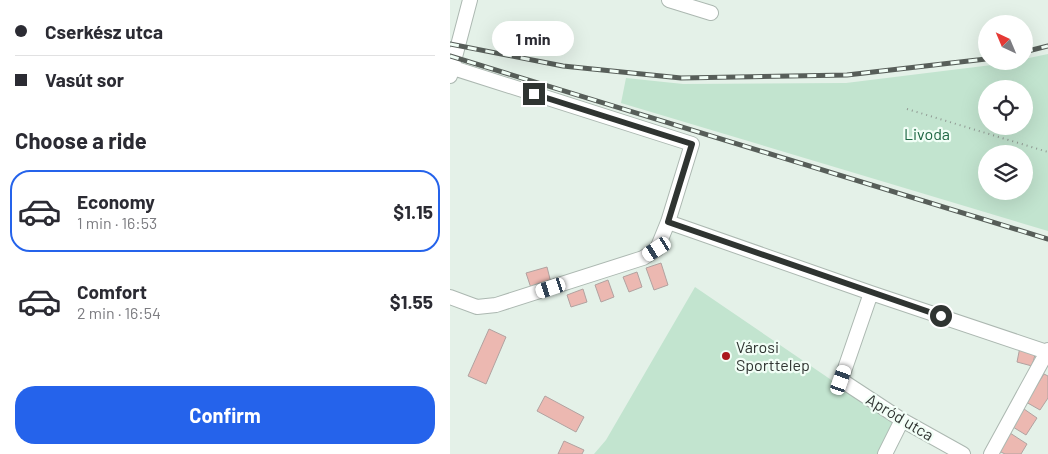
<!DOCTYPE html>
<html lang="en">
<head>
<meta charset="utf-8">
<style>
  :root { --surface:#fff; --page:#f7f7f7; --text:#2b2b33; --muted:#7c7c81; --line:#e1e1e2; --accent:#2563eb }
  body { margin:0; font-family:Barlow,sans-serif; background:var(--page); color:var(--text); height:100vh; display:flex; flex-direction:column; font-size:19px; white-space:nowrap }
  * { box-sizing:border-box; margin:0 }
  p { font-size:16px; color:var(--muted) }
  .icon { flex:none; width:28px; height:28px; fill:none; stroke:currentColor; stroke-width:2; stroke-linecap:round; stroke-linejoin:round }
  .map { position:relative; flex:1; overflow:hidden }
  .panel { display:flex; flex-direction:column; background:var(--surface); width:450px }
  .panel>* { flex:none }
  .banner { display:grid; align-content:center; height:110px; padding:0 15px; background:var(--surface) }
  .needle { width:32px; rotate:316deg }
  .buttons { position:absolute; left:528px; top:15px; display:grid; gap:10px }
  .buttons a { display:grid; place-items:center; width:55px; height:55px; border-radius:50%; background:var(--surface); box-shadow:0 5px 20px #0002; font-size:25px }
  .end { position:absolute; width:22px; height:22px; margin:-11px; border:6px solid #2f3431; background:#fff; box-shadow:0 0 0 2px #fff }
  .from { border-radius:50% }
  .bubble { position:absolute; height:35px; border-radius:18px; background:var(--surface); box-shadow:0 5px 20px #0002; font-size:16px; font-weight:700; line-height:35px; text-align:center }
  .car { position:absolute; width:15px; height:30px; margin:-15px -8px; border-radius:6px; box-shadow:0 0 4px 1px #0007; background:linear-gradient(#fff 24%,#345 0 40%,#fff 0 76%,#345 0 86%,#fff 0) }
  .banner b { display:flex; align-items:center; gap:18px; height:48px; font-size:19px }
  .banner b+b { border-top:1px solid var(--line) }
  .banner i { width:12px; height:12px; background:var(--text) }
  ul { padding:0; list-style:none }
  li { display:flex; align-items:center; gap:15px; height:82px; margin:0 10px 8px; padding:0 5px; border:2px solid transparent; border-radius:20px }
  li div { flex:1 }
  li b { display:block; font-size:19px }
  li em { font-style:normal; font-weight:700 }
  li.selected { border-color:var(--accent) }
  li>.icon { width:45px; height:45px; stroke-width:1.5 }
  h2 { padding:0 15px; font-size:22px; line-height:60px }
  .button { display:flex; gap:10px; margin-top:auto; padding:10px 15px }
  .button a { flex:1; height:58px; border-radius:20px; background:var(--accent); color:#fff; font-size:20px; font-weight:700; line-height:58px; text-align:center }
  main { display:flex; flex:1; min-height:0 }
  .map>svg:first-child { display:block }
  .green { fill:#c2e4cf; fill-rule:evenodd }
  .building { fill:#ecb8b1; stroke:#b1a2a0 }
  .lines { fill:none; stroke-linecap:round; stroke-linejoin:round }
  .minor-casing { stroke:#acb8b1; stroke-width:16 }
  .path { stroke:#909993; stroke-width:2; stroke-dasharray:1 4; stroke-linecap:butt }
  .minor { stroke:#fff; stroke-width:14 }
  .rail-casing { stroke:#575e59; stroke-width:5 }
  .rail { stroke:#f1fef6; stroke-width:3; stroke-dasharray:9; stroke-linecap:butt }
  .route { stroke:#2f3431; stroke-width:6 }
  .poi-dot { fill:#ab181c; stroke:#f1fef6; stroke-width:2 }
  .labels { text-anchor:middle; stroke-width:4.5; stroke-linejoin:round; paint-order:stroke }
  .park-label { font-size:16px; fill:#1f6744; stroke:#f1fef6 }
  .poi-label { font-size:16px; fill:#2f3431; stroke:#f1fef6; text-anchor:start }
  .street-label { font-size:16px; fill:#2f3431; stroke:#f1fef6 }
</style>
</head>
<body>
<main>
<section class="panel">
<div class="banner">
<b><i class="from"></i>Cserkész utca</b>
<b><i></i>Vasút sor</b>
</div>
<h2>Choose a ride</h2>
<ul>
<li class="selected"><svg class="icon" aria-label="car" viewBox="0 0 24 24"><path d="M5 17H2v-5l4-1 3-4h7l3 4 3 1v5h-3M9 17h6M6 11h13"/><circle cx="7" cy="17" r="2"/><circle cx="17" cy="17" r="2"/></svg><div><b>Economy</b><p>1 min · 16:53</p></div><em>$1.15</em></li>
<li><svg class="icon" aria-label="car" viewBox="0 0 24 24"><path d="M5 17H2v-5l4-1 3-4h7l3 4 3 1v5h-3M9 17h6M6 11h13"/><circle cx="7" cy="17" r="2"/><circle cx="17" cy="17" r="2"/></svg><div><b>Comfort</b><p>2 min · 16:54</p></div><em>$1.55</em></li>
</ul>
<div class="button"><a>Confirm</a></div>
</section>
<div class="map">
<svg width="598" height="454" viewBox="0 0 598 454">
  <rect width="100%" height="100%" fill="#e4f1e8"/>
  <path class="green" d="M598,54V231L171,103L176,78L233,84L396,83L574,61V59ZM536,89H574V126H536ZM536,154H574V191H536Z
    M245,287L446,424L431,454H144L156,440Z"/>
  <path class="building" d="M211,263L218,285L204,290L196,268Z
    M97,267L101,283L81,288L76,273Z
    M187,272L192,287L179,292L173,277Z
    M158,280L164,297L151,302L145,285Z
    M133,289L137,302L121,307L117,295Z
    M39,329L56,337L36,384L18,376Z
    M570,347L586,351L582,366L567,362Z
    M594,374L598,376V398L590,410L576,402Z
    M95,396L134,417L126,432L87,411Z
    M574,409L587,418L576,435L563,427Z
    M560,433L577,444L571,454H555L549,451Z
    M114,441L134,450L132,454H108Z"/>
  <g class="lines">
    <defs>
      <path id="minor" d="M219,0L261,13
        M0,67L242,144L218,222L207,249L193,258L46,305L27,307L0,297
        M0,76L20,0
        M218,222L421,293L597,352
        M421,293L391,380L452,420L513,454
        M435,454L452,420
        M541,454L598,350"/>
    </defs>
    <use href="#minor" class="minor-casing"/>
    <path class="path" d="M457,109L598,152"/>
    <use href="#minor" class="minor"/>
    <defs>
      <path id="rail" d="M0,44L113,66L231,78L397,75L536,59
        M574,52L598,46
        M0,56L598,239"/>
    </defs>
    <use href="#rail" class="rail-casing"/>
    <use href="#rail" class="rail"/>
  </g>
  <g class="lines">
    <path class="route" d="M84,94L242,144L218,222L491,316"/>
  </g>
  <circle class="poi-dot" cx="276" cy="356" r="5"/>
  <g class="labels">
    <g class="park-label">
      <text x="477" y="140">Livoda</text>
    </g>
    <g class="poi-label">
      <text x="286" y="353">Városi<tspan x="286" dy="18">Sporttelep</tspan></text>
    </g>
    <g class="street-label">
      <text transform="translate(450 417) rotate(31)" y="6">Apród utca</text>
    </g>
  </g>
</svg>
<div class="buttons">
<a><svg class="needle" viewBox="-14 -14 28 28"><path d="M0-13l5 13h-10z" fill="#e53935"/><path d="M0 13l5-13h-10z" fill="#7c7c81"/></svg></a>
<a><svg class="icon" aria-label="locate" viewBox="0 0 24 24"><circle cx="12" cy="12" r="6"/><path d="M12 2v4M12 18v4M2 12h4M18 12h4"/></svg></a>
<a><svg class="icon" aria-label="layers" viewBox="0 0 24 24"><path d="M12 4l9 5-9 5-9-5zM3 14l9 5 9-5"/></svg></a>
</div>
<i class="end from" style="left:491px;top:316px"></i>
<i class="end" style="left:84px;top:94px"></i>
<div class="bubble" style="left:42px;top:21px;width:82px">1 min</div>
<i class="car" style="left:207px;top:249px;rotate:237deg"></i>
<i class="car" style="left:101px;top:288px;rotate:252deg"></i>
<i class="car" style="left:391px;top:380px;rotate:19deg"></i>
</div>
</main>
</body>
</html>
